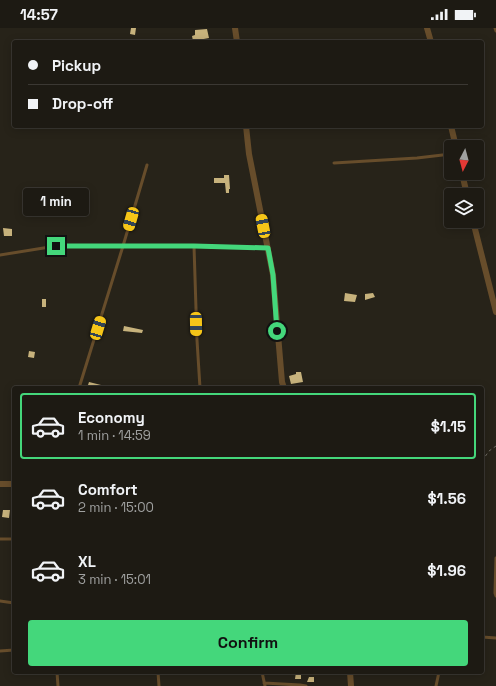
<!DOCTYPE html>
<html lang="en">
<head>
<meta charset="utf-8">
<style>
  :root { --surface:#1d1a13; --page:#25231c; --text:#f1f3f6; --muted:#a0a1a0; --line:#3b3833; --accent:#44d77b }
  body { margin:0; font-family:"Space Grotesk",sans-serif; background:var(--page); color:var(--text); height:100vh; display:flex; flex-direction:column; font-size:15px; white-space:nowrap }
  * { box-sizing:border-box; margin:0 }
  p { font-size:13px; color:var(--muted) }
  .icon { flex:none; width:22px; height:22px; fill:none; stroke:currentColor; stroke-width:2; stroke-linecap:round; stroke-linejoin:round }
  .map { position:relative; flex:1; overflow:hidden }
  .panel { position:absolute; left:12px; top:358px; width:472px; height:288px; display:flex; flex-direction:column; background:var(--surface); border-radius:4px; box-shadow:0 2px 10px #0003,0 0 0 1px var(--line) }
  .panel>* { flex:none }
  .banner { position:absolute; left:12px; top:12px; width:472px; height:88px; border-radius:4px; box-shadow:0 2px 10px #0003,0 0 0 1px var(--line); display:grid; align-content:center; height:88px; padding:0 16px; background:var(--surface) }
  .needle { width:26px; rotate:186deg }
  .fabs { position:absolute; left:444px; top:112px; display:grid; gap:8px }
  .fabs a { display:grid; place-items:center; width:40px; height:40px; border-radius:4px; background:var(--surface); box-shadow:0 2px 10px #0003,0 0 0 1px var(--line); font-size:20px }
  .end { position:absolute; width:18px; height:18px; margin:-9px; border:5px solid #44d77b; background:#111; box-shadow:0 0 0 2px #111 }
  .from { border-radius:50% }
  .bubble { position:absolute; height:28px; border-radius:4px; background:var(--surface); box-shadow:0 2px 10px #0003,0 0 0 1px var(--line); font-size:13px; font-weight:700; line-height:28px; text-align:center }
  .car { position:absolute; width:12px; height:24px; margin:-12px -6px; border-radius:5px; box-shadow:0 0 3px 1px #0007; background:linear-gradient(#f5c518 24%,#345 0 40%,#f5c518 0 76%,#345 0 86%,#f5c518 0) }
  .banner b { display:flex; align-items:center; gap:14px; height:38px; font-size:15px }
  .banner b+b { border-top:1px solid var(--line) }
  .banner i { width:10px; height:10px; background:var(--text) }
  ul { padding:7px 0 0; list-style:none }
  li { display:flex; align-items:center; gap:12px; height:66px; margin:0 8px 6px; padding:0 8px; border:2px solid transparent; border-radius:4px }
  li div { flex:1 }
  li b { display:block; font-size:15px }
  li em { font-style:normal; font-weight:700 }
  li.selected { border-color:var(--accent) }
  li>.icon { width:36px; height:36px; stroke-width:1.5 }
  .button { display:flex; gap:8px; margin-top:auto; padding:8px 16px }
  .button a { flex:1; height:46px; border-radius:4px; background:var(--accent); color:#111; font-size:16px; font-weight:700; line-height:46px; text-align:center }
  .status { display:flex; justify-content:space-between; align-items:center; height:28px; padding:0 20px; background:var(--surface); direction:ltr }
  .status svg { height:11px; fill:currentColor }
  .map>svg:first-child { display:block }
  .building { fill:#c7b27c }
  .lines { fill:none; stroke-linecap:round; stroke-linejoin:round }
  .path { stroke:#706c64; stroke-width:1; stroke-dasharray:3 3; stroke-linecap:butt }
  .lane { stroke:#674d2b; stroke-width:3 }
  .street { stroke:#674d2b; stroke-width:6 }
  .route { stroke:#44d77b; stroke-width:5 }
</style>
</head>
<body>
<div class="status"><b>14:57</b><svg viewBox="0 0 49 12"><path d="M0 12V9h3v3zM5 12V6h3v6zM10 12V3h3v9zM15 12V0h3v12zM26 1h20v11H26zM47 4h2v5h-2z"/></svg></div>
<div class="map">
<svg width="496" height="658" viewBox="0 0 496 658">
  <rect width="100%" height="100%" fill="#272319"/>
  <path class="building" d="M131,0H136L135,7L130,6Z
    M207,1L209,10L193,13L192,8L195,7V2Z
    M224,147H229L230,161H229V165H226L225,155H214V150H224Z
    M3,200L12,201V208H4Z
    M345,265L357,267L355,274L344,273Z
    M373,265L375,269L365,272V266Z
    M42,271H46V279H42Z
    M124,298L143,302L142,305L123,303Z
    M29,323L35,324L34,330L28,329Z
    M296,344H301L303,354L291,356L289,348L296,346Z
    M89,354L105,358L104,360H87Z
    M3,482H10L9,490L2,489Z
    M296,644H301V651H295Z
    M309,649H314V654H307Z"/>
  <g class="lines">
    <path class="path" d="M482,433L489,423L496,418"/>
    <path class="lane" d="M495,0L496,3
      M334,135L417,130L451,126
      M194,218L197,312L200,360
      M0,227L56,218H194L268,220
      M79,360L123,218L147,137
      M0,511H14
      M496,530L495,565L496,568
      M0,573L14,575
      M482,609L496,610
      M0,623L14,622
      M57,644L58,658
      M158,644L159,658
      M262,644L265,658
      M264,655L300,657L306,658
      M436,658L439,644"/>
    <path class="street" d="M235,0L237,14
      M427,0L431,14
      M246,98L249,126L273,247L282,354L284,360
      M451,98L456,119
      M462,145L467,167
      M473,193L496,284
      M0,456H14
      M350,644L351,658"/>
  </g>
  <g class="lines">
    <path class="route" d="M56,218H194L268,220L273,247L277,303"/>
  </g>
</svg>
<div class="fabs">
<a><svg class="needle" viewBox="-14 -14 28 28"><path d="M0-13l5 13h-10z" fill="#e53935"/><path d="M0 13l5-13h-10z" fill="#a0a1a0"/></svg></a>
<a><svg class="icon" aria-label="layers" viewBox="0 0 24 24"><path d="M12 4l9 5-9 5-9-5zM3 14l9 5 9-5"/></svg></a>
</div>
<i class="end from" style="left:277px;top:303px"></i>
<i class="end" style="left:56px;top:218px"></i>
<div class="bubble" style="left:23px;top:160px;width:66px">1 min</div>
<i class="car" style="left:131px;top:191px;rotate:196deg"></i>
<i class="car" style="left:263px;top:198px;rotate:349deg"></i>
<i class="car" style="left:196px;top:296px;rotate:179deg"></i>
<i class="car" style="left:98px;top:300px;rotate:17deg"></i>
<div class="banner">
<b><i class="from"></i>Pickup</b>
<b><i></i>Drop-off</b>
</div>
<section class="panel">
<ul>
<li class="selected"><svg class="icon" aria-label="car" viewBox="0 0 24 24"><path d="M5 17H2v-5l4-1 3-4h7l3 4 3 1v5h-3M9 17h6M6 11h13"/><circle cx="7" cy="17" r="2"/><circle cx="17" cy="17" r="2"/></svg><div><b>Economy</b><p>1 min · 14:59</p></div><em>$1.15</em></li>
<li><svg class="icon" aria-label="car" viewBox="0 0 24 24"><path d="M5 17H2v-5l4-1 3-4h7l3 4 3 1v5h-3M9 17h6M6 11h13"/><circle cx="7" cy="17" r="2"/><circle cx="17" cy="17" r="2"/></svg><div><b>Comfort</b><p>2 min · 15:00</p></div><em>$1.56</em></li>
<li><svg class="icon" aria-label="car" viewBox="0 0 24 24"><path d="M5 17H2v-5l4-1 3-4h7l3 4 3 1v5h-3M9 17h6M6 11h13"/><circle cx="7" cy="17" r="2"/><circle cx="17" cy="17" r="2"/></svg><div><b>XL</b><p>3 min · 15:01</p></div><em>$1.96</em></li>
</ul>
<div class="button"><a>Confirm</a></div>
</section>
</div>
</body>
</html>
